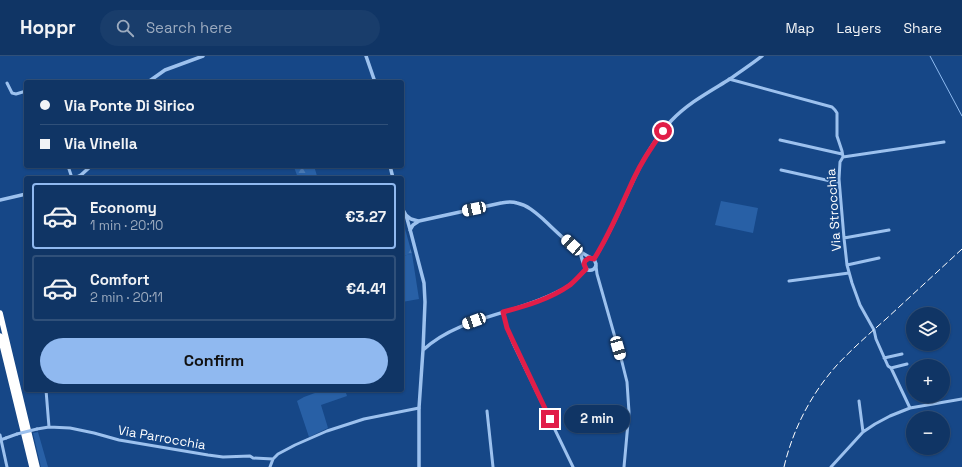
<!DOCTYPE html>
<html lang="en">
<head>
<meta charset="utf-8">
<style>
  :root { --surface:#103565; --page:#193d6b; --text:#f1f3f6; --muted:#9cabbf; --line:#305079; --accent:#90b9f0 }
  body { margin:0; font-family:"Space Grotesk",sans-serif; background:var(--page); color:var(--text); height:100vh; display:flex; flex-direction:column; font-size:15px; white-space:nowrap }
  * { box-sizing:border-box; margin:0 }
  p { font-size:13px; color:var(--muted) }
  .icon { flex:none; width:22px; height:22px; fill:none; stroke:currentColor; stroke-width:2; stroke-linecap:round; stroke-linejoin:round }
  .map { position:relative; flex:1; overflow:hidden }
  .side { position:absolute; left:24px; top:120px; width:380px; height:216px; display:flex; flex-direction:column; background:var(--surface); border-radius:4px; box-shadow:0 1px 3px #0004,0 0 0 1px var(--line) }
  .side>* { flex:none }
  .top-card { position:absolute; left:24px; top:24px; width:380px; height:88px; border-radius:4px; box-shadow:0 1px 3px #0004,0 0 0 1px var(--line); display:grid; align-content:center; height:88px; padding:0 16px; background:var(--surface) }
  .tools { position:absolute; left:906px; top:251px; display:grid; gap:8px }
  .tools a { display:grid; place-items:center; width:44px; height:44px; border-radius:50%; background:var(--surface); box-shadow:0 1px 3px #0004,0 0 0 1px var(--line); font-size:20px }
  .end { position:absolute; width:18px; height:18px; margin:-9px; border:5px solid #e11d48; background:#fff; box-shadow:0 0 0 2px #fff }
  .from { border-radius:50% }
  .bubble { position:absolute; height:28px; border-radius:14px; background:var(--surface); box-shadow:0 1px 3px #0004,0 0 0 1px var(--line); font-size:13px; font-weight:700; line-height:28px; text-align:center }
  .car { position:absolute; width:12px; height:24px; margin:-12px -6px; border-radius:5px; box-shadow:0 0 3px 1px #0007; background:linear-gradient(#fff 24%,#345 0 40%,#fff 0 76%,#345 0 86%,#fff 0) }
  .top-card b { display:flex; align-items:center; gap:14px; height:38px; font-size:15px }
  .top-card b+b { border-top:1px solid var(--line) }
  .top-card i { width:10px; height:10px; background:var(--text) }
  ul { padding:7px 0 0; list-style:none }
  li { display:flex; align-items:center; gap:12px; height:66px; margin:0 8px 6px; padding:0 8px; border:2px solid var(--line); border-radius:4px }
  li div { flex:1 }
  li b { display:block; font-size:15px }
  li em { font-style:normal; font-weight:700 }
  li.selected { border-color:var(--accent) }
  li>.icon { width:36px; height:36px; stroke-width:1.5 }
  .primary-button { display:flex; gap:8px; margin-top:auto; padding:8px 16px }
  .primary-button a { flex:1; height:46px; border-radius:24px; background:var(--accent); color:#111; font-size:16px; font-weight:700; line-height:46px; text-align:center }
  header { display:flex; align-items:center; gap:24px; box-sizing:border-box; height:56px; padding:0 20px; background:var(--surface); border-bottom:1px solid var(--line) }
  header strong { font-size:19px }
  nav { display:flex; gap:22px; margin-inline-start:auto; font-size:14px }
  .search { width:280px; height:36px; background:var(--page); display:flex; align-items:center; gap:10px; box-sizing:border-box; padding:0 14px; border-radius:22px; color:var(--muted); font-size:15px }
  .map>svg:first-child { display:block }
  .grass { fill:#2860a6 }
  .forest { fill:url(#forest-firs) }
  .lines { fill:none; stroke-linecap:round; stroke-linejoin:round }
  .stream { stroke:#8ebbf1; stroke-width:1 }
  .minor { stroke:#9cc1ee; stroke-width:3 }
  .tertiary { stroke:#9cc1ee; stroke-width:3.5 }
  .motorway { stroke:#fff; stroke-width:5.5 }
  .rail { stroke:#fff; stroke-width:1; stroke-dasharray:7 3; stroke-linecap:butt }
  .minor-bridge { stroke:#9cc1ee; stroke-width:3 }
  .route { stroke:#e11d48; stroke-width:5 }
  .labels { text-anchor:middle; stroke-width:3.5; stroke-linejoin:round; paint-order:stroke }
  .street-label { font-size:13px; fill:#fff; stroke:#164787 }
</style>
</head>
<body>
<header>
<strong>Hoppr</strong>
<div class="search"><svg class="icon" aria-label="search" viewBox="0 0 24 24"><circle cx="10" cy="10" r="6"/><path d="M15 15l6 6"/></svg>Search here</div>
<nav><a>Map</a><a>Layers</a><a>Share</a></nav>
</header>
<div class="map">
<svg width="962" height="411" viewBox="0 0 962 411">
  <defs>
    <pattern id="forest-firs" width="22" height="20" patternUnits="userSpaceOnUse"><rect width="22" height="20" fill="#2860a6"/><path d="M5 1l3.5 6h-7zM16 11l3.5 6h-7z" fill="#4878b3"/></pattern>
  </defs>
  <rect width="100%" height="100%" fill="#164787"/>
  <path class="grass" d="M721,145L758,152L753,177L715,169Z
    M412,198L419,243L402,246V200Z
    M323,334H345L347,340L321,349L328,372L309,381L297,345L304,341Z
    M38,376L48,411H41L33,377Z"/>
  <path class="forest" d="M298,110H314L317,120L326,122H298L294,111Z
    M402,162L412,198L402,200Z"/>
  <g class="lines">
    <path class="stream" d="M930,0L962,60"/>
    <path class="minor" d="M729,23L832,51L835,54L837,57V80L842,95L843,101L840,106L839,123L844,182L847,209L852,227L860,249L874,274L876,283L888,310L891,312L910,352
      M7,27L12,37L16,38L26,35
      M780,84L842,98
      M843,101L944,86
      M68,110L72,122
      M781,114L835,126H839
      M844,182L889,174
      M847,209L879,202
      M596,210L597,218L622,306L627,326L629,356L624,411
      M789,225L849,217
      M503,256L507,272L513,287L573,411
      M884,302L902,298
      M891,312L907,308
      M46,334L49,371
      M859,345L863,376
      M487,355L493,411
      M37,373L49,371L70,372L94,377L119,384L208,399L223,401L250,400L253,402L273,403
      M0,379L7,411
      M6,382L17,378
      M270,411L273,403L278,398L295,389L327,375L364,363L419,352
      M831,411L863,376L875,368L890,360L910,352L962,343"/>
    <path class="tertiary" d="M366,0L375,26
      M148,26L165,14L203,0
      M390,110L393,122
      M75,122L81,119L91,110
      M0,144L26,138
      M402,152L406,159L411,177L424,227L425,246L423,294
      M406,159L411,163L418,165
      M410,174L413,169L419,165L501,147C507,146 511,145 517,147C527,149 535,156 543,163C557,176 577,197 594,203
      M580,196C582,202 583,211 588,214C592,215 596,213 596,208L594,203
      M594,203C623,159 634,105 671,65C688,47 709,36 730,23C741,15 752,8 762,0
      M419,411V352L423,294C459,261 512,259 555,237C560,235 566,232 571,228C576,224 581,218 586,213"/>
    <path class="motorway" d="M0,257L37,411
      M0,280L32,411"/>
    <path class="rail" d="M784,411C793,373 811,338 837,309C852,293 869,278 886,263C911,240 936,217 962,193"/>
    <path class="minor-bridge" d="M17,378L37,373
      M0,384L6,382"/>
  </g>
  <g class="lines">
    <path class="route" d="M550,363L514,287L507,272L503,256C526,250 550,243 570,229C576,224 581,218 586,213L584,208L585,205L589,202L594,203C610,178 621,150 634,122C642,105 652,90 663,75"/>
  </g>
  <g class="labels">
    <g class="street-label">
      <text transform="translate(833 154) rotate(-94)" y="5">Via Strocchia</text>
      <text transform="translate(162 381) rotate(10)" y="5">Via Parrocchia</text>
    </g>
  </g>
</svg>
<div class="tools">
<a><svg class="icon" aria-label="layers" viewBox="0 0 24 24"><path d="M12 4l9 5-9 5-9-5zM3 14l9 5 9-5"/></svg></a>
<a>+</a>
<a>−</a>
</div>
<i class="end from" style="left:663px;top:75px"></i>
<i class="end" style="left:550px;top:363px"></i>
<div class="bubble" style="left:564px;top:349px;width:66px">2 min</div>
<i class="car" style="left:474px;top:153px;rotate:258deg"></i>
<i class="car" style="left:572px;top:189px;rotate:312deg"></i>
<i class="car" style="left:474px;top:265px;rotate:250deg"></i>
<i class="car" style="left:618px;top:292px;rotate:164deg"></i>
<div class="top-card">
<b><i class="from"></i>Via Ponte Di Sirico</b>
<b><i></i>Via Vinella</b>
</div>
<section class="side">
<ul>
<li class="selected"><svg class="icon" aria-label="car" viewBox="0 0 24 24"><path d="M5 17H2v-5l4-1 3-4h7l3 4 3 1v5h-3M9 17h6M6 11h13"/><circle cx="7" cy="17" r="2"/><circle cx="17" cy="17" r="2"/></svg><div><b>Economy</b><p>1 min · 20:10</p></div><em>€3.27</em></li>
<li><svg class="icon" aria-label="car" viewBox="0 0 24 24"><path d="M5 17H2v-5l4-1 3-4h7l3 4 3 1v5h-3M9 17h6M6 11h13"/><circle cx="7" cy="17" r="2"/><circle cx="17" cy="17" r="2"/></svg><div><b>Comfort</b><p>2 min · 20:11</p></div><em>€4.41</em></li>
</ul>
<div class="primary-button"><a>Confirm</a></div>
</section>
</div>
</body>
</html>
